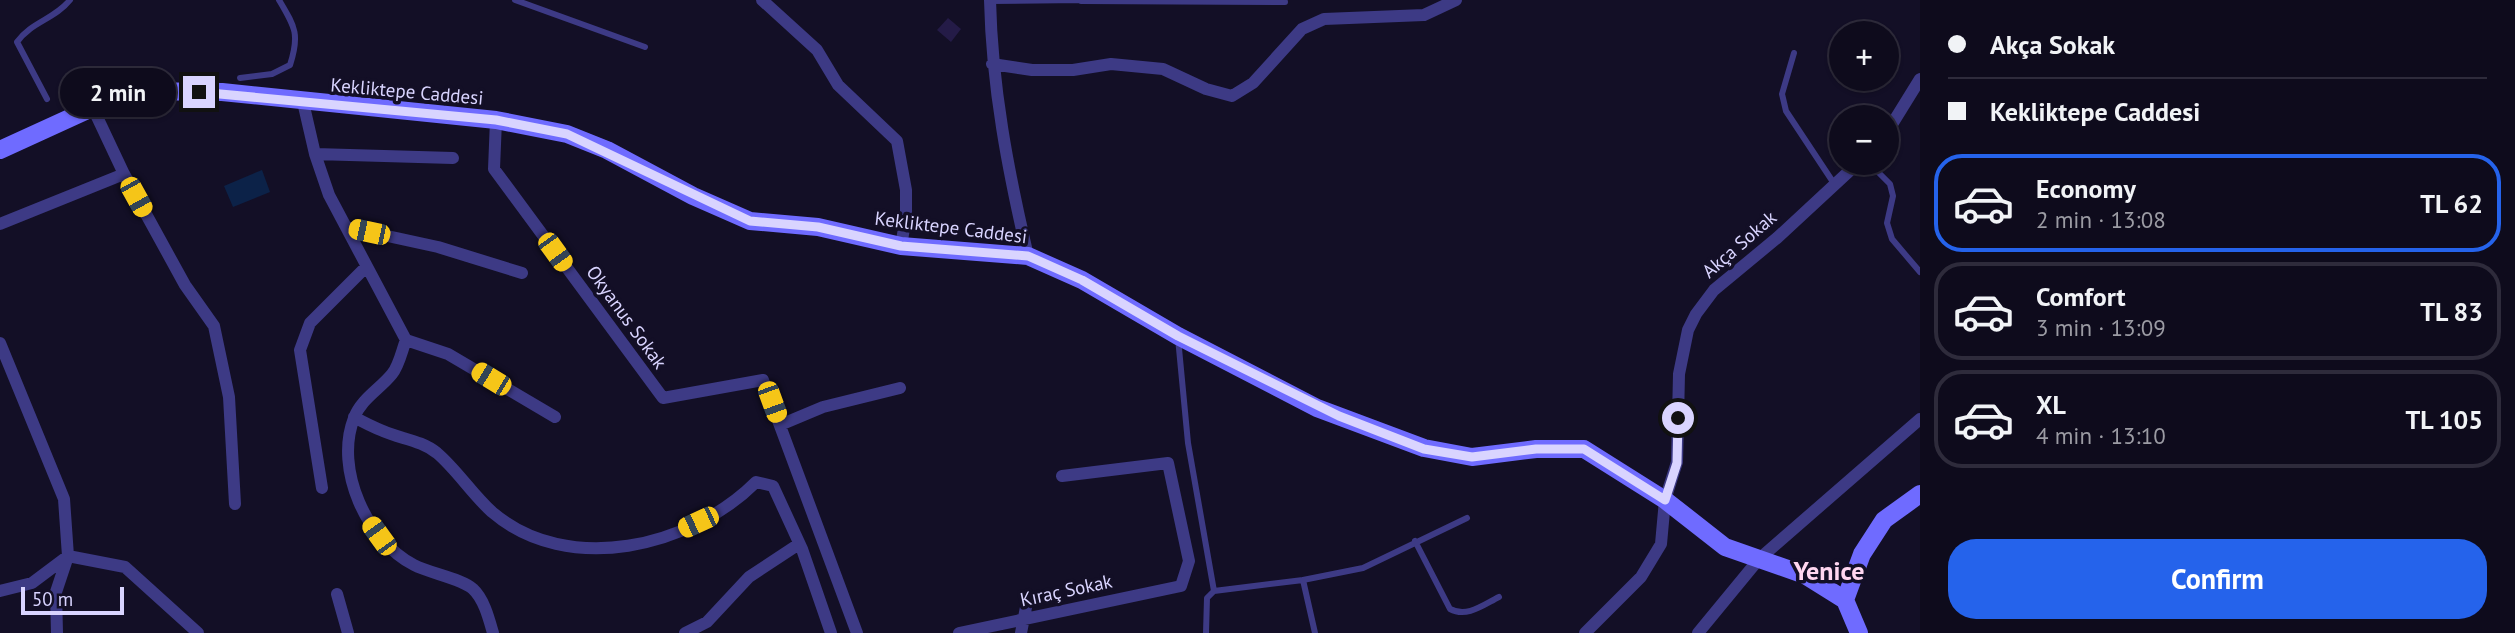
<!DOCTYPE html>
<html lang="en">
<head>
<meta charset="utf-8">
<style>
  :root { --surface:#0e0b1c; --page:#1c1929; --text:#f1f3f6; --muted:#9b9ba3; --line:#2e2b3b; --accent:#2563eb }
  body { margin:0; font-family:"PT Sans",sans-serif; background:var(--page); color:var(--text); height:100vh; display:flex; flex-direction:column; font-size:26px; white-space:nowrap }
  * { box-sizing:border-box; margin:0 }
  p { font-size:23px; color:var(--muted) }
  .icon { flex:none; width:38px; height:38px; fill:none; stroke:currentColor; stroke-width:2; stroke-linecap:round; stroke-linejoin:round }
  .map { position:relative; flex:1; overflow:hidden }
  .side { display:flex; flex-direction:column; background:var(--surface); width:595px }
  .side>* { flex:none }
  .top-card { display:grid; align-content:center; height:154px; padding:0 28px; background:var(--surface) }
  .fabs { position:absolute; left:1829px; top:21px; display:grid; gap:14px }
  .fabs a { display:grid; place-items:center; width:70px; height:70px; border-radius:50%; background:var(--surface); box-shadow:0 2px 5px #0004,0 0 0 2px var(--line); font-size:35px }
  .scale { position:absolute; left:21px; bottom:18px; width:103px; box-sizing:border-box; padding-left:7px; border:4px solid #d9d4ff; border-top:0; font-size:19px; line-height:24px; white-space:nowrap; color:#d9d4ff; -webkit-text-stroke:5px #130f26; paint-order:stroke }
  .end { position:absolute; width:32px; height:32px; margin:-16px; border:9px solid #d9d4ff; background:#111; box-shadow:0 0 0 4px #111 }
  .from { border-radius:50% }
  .bubble { position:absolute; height:49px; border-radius:24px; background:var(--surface); box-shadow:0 2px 5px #0004,0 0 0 2px var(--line); font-size:23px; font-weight:600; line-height:49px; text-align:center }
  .car { position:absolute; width:21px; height:42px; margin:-21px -10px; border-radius:9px; box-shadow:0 0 5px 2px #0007; background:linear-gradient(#f5c518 24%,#345 0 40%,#f5c518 0 76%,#345 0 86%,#f5c518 0) }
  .top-card b { display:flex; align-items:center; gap:24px; height:66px; font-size:26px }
  .top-card b+b { border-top:2px solid var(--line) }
  .top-card i { width:18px; height:18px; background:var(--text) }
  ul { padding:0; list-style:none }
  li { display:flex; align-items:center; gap:21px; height:98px; margin:0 14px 10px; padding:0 14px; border:4px solid var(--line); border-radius:28px }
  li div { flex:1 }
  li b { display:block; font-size:26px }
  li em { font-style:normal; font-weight:600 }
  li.on { border-color:var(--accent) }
  li>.icon { width:63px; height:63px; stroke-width:1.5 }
  .button { display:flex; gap:14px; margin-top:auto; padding:14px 28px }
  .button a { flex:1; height:80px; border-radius:28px; background:var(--accent); color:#fff; font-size:28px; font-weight:600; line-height:80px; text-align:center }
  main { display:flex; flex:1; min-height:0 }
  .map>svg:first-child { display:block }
  .water { fill:#0c2248 }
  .building { fill:#241b47 }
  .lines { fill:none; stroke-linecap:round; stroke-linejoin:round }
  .lane { stroke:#3d3a85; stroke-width:6 }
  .street { stroke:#3d3a85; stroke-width:12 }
  .secondary { stroke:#6f6bff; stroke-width:18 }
  .route { stroke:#d9d4ff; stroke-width:9 }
  .labels { text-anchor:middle; stroke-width:7; stroke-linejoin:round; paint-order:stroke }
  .street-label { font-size:19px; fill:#d9d4ff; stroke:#130f26 }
  .district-label { font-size:26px; font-weight:bold; fill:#ffd6f0; stroke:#130f26 }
</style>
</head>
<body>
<main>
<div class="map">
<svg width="1920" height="633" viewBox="0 0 1920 633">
  <rect width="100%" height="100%" fill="#130f26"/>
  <path class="water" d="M262,170L270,192L233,207L224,186Z"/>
  <path class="building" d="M948,18L961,29L951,42L937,30Z"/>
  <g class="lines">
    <path class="lane" d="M515,0L645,47
      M990,1L1082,0
      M1081,1L1285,2
      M1794,53L1782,94L1786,111L1835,185
      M240,78L272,74L290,65C300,34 295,27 279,0
      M47,99L17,42C31,22 55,19 70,0
      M1869,163L1890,184L1893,196L1887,223L1892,239L1920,272
      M1178,338L1188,443L1214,591L1303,580L1363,568L1467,518
      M1415,541L1450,609C1467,618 1483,605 1499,597
      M1303,580L1315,633
      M1206,633L1207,598L1214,591"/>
    <path class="street" d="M762,0L817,50L838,85L897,141L906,190V217L901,246
      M990,0C992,87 1008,171 1028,256
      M992,64L1032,70H1073L1111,64L1163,69L1206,89L1232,96L1253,83L1302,29L1324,19L1424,15L1456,0
      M303,102L315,154L329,195L406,340L448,354L555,417
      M91,104L124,174L185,285L214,326L229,397L235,504
      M496,120L494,169L663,398L763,380L857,633
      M1886,134L1920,79
      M315,154L453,158
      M0,224L124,174
      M346,227L438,247L522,273
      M406,340C402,350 399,366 392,374C380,389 361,399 354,418C334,469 367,541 414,565C429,573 463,579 473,589C484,599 489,619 493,633
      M0,343L64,499L68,556L56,592L57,633
      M354,417C363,422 373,427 383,431C401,439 421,440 437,453C457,470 472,494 492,512C568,577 691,547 756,482L773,486L802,549L831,633
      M780,425L823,407L900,388
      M322,488L300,350L310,323L366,267
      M0,591L32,583L68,556L125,567L198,633
      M337,594L348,633
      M685,633L707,622L749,577L799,544
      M959,633L1181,586L1189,561L1168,463L1062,476
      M1021,633L1028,597
      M1585,633L1641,577L1661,544L1665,500L1677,462L1679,374L1688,330L1696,314L1714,290L1777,238L1858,163
      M1698,633L1759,559L1920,419"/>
    <path class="secondary" d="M0,150L129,91L222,92L496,120L567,134L607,150L693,196L750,221L818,227L901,246L1028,256L1082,280L1178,336L1317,408L1424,448L1472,457L1536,449H1584L1665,500L1725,547L1805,575L1845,600
      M1859,633L1845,600L1862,554L1884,520L1920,494"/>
  </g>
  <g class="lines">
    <path class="route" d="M199,92L496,120L567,134L750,221L818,227L901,246L1028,256L1082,280L1178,336L1339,416L1424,449L1472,457L1536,449H1584L1665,500L1677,463L1678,418"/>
  </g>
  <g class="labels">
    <g class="street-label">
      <text transform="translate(407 91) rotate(5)" y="7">Kekliktepe Caddesi</text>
      <text transform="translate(951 227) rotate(7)" y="7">Kekliktepe Caddesi</text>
      <text transform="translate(1739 244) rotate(-41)" y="7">Akça Sokak</text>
      <text transform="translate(627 317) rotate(54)" y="7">Okyanus Sokak</text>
      <text transform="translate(1066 590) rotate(-12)" y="7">Kıraç Sokak</text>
    </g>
    <g class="district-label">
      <text x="1829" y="580">Yenice</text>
    </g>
  </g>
</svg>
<div class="fabs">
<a>+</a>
<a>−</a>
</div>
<div class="scale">50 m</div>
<i class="end from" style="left:1678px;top:418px"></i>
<i class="end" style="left:199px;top:92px"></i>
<div class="bubble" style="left:60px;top:68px;width:116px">2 min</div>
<i class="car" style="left:136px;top:197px;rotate:151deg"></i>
<i class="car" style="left:369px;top:232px;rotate:282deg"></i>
<i class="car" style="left:555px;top:252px;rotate:144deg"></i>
<i class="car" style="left:491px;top:379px;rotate:301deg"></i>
<i class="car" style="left:772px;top:402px;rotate:160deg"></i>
<i class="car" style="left:698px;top:522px;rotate:245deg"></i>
<i class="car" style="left:379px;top:536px;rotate:324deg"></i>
</div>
<section class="side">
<div class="top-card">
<b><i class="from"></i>Akça Sokak</b>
<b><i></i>Kekliktepe Caddesi</b>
</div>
<ul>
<li class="on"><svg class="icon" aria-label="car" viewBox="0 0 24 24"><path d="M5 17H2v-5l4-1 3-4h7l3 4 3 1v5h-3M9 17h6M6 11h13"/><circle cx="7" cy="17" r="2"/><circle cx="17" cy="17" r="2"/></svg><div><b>Economy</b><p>2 min · 13:08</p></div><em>TL 62</em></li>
<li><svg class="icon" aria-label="car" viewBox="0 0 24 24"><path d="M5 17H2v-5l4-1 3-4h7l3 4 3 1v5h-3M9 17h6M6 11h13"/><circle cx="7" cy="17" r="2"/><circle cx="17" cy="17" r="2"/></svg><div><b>Comfort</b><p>3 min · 13:09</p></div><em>TL 83</em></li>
<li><svg class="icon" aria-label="car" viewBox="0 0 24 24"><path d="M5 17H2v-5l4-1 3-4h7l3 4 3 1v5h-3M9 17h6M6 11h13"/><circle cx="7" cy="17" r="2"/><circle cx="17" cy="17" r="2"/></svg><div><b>XL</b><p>4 min · 13:10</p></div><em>TL 105</em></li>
</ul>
<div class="button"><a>Confirm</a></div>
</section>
</main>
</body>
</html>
